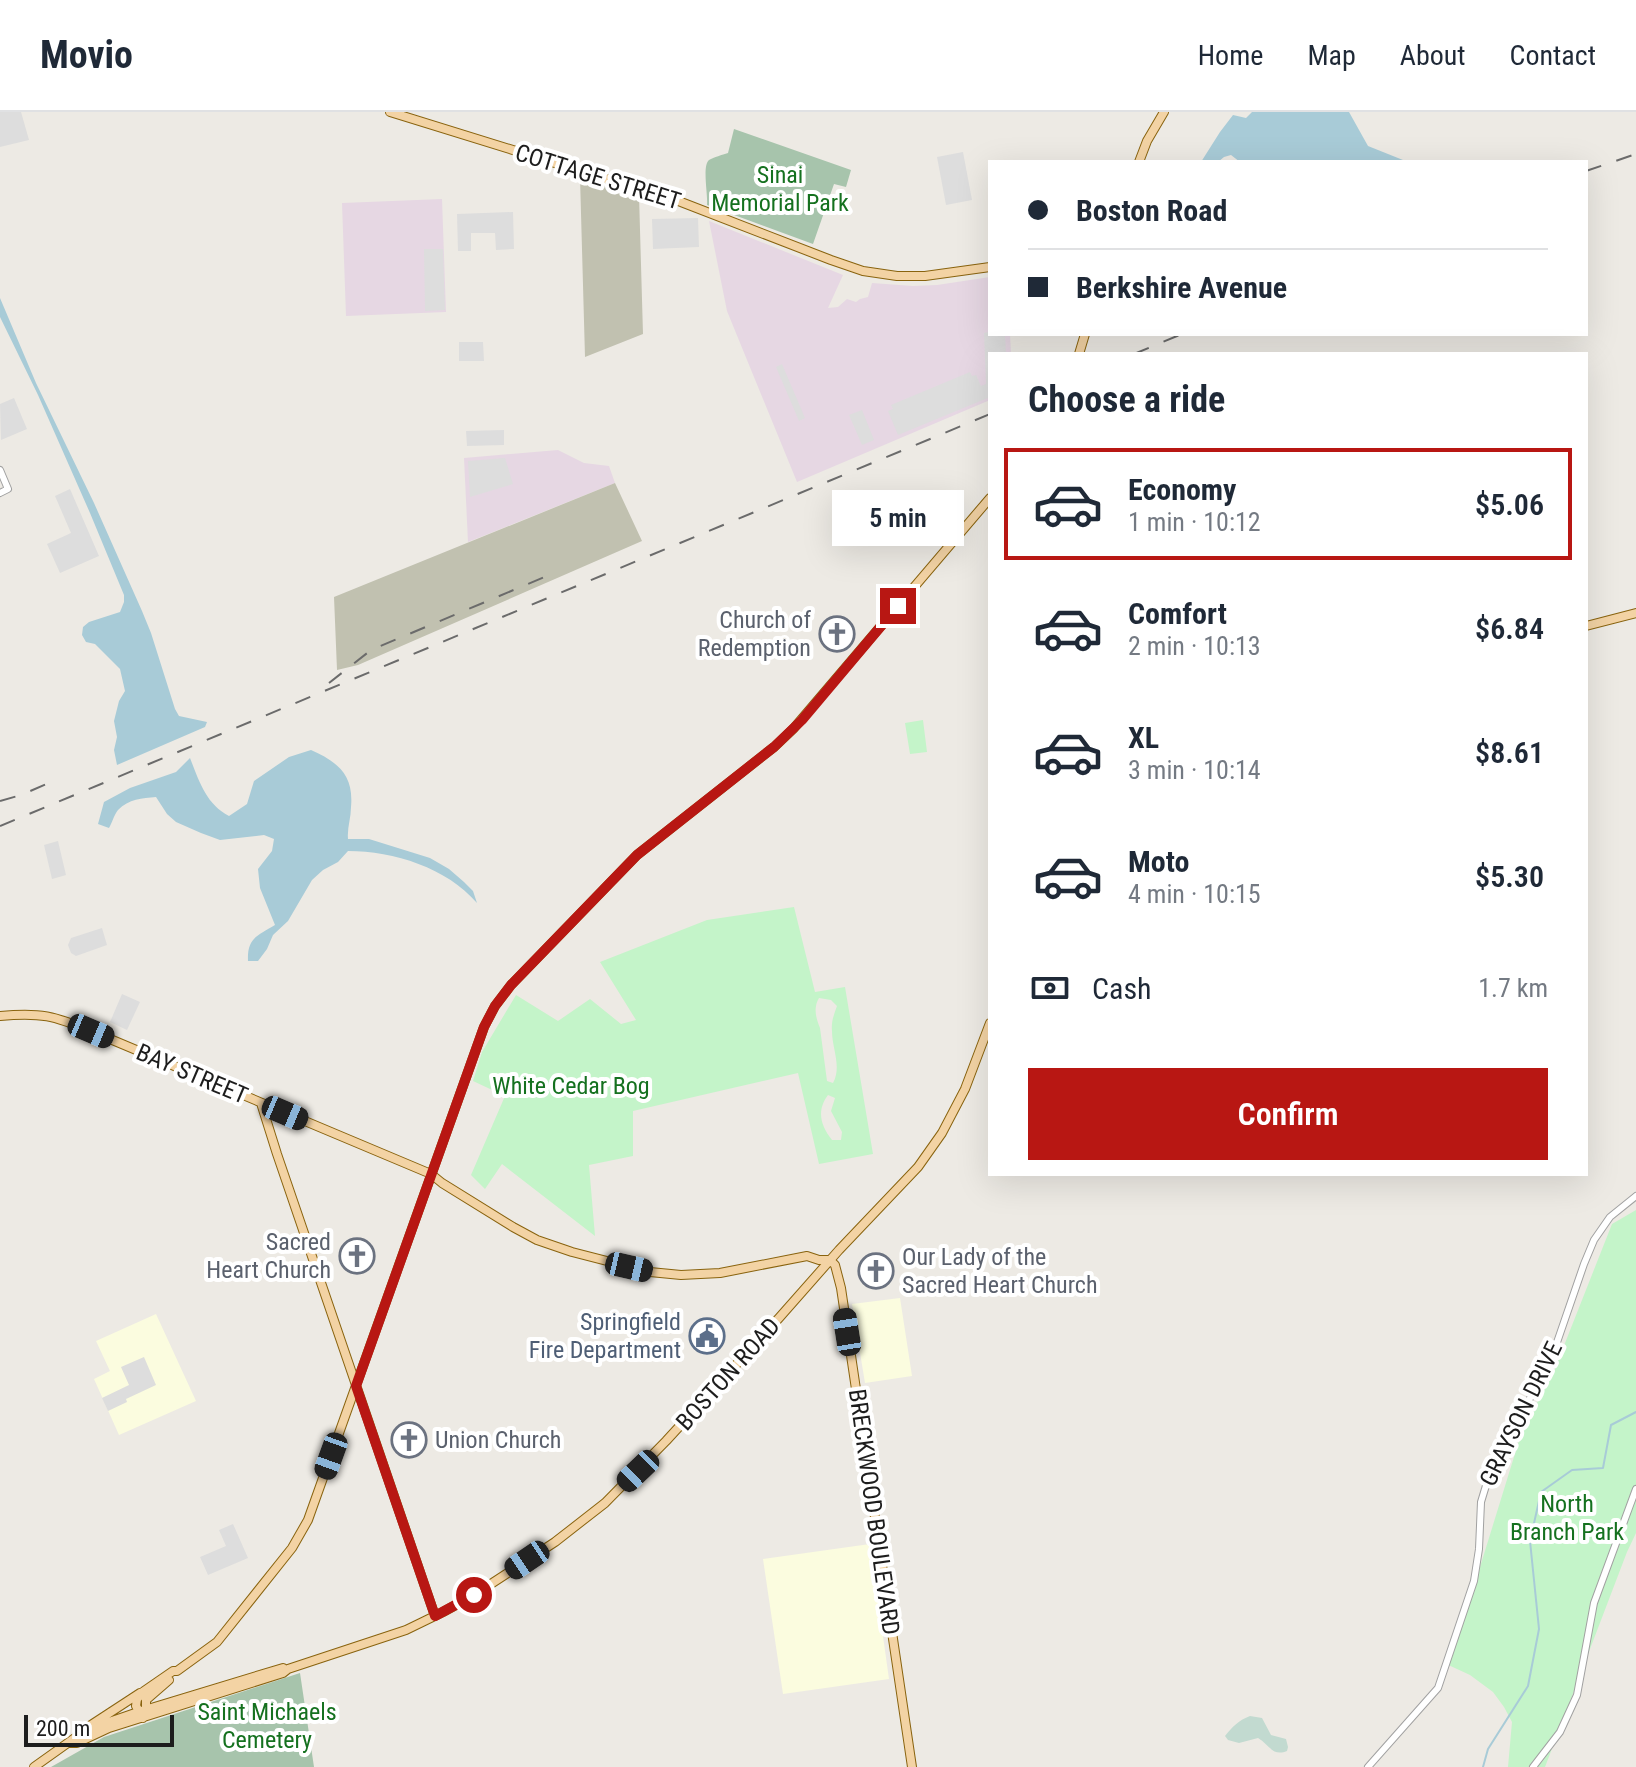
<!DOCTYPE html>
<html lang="en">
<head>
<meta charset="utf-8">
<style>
  :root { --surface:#fff; --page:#f6f6f7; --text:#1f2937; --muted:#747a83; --line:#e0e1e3; --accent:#b81713 }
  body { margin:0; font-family:"Roboto Condensed",sans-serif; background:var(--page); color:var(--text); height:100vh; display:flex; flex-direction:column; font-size:30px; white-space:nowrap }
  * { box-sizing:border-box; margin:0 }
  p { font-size:26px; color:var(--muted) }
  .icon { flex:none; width:44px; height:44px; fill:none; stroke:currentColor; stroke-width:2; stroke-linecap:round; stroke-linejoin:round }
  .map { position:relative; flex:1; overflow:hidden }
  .panel { position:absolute; left:988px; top:240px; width:600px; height:824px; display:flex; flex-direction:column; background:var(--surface); border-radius:0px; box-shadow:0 8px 32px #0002 }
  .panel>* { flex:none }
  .guide { position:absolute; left:988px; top:48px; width:600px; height:176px; border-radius:0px; box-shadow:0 8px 32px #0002; display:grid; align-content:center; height:176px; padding:0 40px; background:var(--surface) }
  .scale { position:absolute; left:24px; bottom:20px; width:150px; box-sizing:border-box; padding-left:8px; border:4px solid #1d1d1d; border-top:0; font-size:22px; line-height:28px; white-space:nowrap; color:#1d1d1d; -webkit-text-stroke:6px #fff; paint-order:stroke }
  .end { position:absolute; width:36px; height:36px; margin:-18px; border:10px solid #b81713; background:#fff; box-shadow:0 0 0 4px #fff }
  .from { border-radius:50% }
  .bubble { position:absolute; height:56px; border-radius:0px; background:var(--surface); box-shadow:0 8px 32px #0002; font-size:26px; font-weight:600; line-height:56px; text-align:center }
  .car { position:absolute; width:24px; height:48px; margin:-24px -12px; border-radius:10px; box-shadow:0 0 6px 2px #0007; background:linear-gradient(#222 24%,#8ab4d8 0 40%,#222 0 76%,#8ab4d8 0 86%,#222 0) }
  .guide b { display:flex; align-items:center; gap:28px; height:76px; font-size:30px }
  .guide b+b { border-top:2px solid var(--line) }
  .guide i { width:20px; height:20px; background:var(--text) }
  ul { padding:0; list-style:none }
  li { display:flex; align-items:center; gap:24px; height:112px; margin:0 16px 12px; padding:0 24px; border:4px solid transparent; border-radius:0px }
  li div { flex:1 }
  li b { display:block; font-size:30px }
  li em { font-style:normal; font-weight:600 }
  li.active { border-color:var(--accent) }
  li>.icon { width:72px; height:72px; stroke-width:1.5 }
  h2 { padding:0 40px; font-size:36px; line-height:96px }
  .pay { display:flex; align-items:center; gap:20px; height:88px; padding:0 40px; font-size:30px }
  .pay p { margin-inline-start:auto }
  .button { display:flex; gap:16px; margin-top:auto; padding:16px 40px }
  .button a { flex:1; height:92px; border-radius:0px; background:var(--accent); color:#fff; font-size:32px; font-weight:600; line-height:92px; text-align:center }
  header { display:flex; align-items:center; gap:48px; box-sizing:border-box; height:112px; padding:0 40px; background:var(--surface); border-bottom:2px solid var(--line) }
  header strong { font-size:38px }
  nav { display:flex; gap:44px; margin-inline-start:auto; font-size:28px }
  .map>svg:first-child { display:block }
  .industrial { fill:#e6d7e3 }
  .education { fill:#fbfcdf }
  .construction { fill:#c1c1b0 }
  .wetland { fill:#c2dad0 }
  .cemetery { fill:#a7c4ac }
  .park { fill:#c4f4c9; fill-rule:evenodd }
  .parking { fill:#ddd }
  .water { fill:#a8cbd7 }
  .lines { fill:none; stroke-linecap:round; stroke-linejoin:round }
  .stream { stroke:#a8cbd7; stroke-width:2 }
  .minor-casing { stroke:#a1a1a1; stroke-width:8 }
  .major-casing { stroke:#89630e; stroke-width:10 }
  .minor { stroke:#fff; stroke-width:6 }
  .major { stroke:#f3d3a4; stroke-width:8 }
  .rail { stroke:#6b6b6b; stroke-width:2; stroke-dasharray:16 16; stroke-linecap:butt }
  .route { stroke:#b81713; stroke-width:10 }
  .labels { text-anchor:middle; stroke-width:8; stroke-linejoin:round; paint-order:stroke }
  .park-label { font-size:24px; fill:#15711f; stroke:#fff }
  .street-label { font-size:24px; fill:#1d1d1d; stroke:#fff }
  .worship-label { font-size:24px; fill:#5b616d; stroke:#fff; text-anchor:end }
  .service-label { font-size:24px; fill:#4e5e75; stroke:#fff; text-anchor:end }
</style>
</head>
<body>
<header>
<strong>Movio</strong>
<nav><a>Home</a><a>Map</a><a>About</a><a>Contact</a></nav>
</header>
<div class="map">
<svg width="1636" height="1655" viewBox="0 0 1636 1655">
  <rect width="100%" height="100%" fill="#edeae4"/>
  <path class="industrial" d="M442,87L446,200L346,204L342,91Z
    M709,109L843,163L828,196L838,195L847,187L856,190L860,187L868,185L872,171L913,174L937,173L990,165V222H1010L1011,242H990V288L797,370L727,199Z
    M558,338L584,351L609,354L615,371L468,430L464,346Z"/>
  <path class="education" d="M900,1186L912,1264L865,1271L852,1192Z
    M156,1202L196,1289L119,1323L94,1267L110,1259L96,1229Z
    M870,1432L889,1567L783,1582L763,1447Z"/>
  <path class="construction" d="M580,65L639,83L643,222L585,245Z
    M615,371L642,429L358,553L337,558L334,485Z"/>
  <path class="wetland" d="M1250,1604L1262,1606L1271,1623L1286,1627L1288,1635L1287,1639C1272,1645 1269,1632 1258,1626L1239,1631L1228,1628L1225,1624C1232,1615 1239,1608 1250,1604Z"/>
  <path class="cemetery" d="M734,17L851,58L846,75L834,72L813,132L707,93C708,82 702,54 709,48C714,45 722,43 728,41Z
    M300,1561L314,1655H51L104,1625Z"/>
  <path class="park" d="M923,608L927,640L910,642L905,611Z
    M794,795L815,880L845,875L873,1042L819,1052L798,961L633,999V1044L589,1053L595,1124L502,1052L485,1077L471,1063L505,984L473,969L482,940L516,883L558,909L590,887L621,912L636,908L600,850L707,808ZM819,886L831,888L837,894C834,902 831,910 832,919C832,937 842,954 833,971L827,969L820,916C816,906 813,896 819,886ZM828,983L835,986L831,999L842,1020L841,1028H832C821,1014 816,999 828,983Z
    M1636,1098V1421L1627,1440L1545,1655H1508L1512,1610L1504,1595L1493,1580L1470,1563L1444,1551L1450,1535L1455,1536L1522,1319L1554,1259L1612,1112Z"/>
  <path class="parking" d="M0,0H21L29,28L0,35Z
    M963,40L972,88L946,93L937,45Z
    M513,100L514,137L496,138L495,121H471V139H458L457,102Z
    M698,106L699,135L653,137L652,107Z
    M424,137H443L445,198L425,199Z
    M988,201H990V222H1005L1006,242H990V285L898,323L888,299L893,297L891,293L970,260L972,264L976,263L981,274L986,272L984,221L988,220Z
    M459,230H483L484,249H459Z
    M782,252L805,306L799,309L776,255Z
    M14,286L27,317L1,328L0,292Z
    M862,298L874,328L862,333L849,303Z
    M504,318V333L467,334L466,319Z
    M505,346L513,372L470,385L468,349Z
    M70,377L99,444L60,461L47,432L71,421L55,384Z
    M58,729L66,763L52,767L44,733Z
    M102,816L107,833L76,844L71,841L68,833L71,826Z
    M122,882L140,890L127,918L110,910Z
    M144,1245L156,1273L126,1287L127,1290L108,1299L102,1286L129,1273L121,1255Z
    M233,1412L248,1446L208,1463L200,1445L226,1434L219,1418Z"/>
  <path class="water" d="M1252,0H1349L1368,34L1408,50H1240L1231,43L1224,45L1218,50H1201L1220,20L1233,3L1246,6Z
    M0,186L36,271L94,391L142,499L151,521L175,597L179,604L207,610L205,615L117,653L114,638L117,625L114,609L119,589L125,579L120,557L95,532L86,530L82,523L83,515L89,510L120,500L124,490V483L90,401L38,283L0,205Z
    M311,638C338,650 354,663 351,695C351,706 347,716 348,727H369L430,746L449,757L464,770L473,779L477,791C447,756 394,739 348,739L338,750L323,758L312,768L288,809L273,823L267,837L258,849H248C247,826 257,824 275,813L260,776L258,757L272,739L274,727L264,723L220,728L201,721L176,710L167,702L156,685C142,686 129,687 118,698C114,703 112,711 109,716L98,712L104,690L130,676L176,660L190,646C199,669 206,692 229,704L247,692L254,669L289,645Z"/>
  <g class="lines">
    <path class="stream" d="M1483,1655L1488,1637L1528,1574L1539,1517L1530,1429L1541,1380L1572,1358L1603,1356L1611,1313L1636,1300"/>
    <defs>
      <path id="minor" d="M0,358L8,377L0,381
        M1368,1655L1438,1576L1474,1469L1479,1437L1481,1390L1488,1367L1553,1242L1584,1152L1594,1128L1610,1105L1636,1084
        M1533,1655L1560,1620L1577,1583L1594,1491L1636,1377"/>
      <path id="major" d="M390,0L681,90L831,148L863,159L897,164H925L990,155
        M1139,50L1147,29L1164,0
        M1079,242L1085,222
        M1586,514L1636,501
        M0,904C41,900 54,904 91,919L431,1062L442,1071L513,1115L537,1128L572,1140L650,1160L681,1163L720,1161L807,1144L819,1148H830
        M261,991L277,1042L435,1504
        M830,1148L835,1153L841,1176L912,1655
        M146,1600V1588L169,1568
        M143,1606L136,1594L137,1587L144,1579L173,1559H177L217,1530L292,1436L308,1408L484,915L495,894L511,873L637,743L774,635L794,616L990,386
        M91,1613L140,1581
        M70,1631H77L109,1616L283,1561L288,1557L406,1518L443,1500L474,1483L555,1430L605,1391L666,1329L779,1206L839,1138L918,1055L942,1021L965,977L990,911
        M34,1655L86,1618L138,1600L283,1556"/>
    </defs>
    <use href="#minor" class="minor-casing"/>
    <use href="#major" class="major-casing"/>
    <use href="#minor" class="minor"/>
    <use href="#major" class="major"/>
    <path class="rail" d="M1586,59L1636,42
      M1134,242L1182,222
      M329,571L371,538L554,461
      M0,689L21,683L58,667
      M0,714L990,302"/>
  </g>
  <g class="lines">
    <path class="route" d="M474,1483L435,1504L356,1274L484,915L495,894L511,873L637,743L774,635L802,608L898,494"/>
  </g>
  <defs>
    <symbol id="church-ring" viewBox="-11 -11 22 22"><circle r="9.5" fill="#fff" stroke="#6b7280" stroke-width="1.5"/><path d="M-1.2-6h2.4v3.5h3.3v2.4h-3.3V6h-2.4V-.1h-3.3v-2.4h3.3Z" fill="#6b7280"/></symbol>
    <symbol id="civic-ring" viewBox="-11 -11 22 22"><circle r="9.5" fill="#fff" stroke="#5c6f8a" stroke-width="1.5"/><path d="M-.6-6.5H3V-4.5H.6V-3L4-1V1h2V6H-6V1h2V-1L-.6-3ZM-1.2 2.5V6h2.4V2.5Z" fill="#5c6f8a"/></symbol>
  </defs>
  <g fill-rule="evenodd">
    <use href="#church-ring" x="817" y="502" width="40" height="40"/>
    <use href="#church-ring" x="337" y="1124" width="40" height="40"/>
    <use href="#church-ring" x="856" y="1139" width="40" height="40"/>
    <use href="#civic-ring" x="687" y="1204" width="40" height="40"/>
    <use href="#church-ring" x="389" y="1308" width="40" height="40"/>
  </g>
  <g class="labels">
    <g class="park-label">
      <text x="780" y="71">Sinai<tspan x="780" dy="28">Memorial Park</tspan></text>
      <text x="571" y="982">White Cedar Bog</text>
      <text x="1567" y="1400">North<tspan x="1567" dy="28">Branch Park</tspan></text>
      <text x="267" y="1608">Saint Michaels<tspan x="267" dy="28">Cemetery</tspan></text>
    </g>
    <g class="street-label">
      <text transform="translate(598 65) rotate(17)" y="8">COTTAGE STREET</text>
      <text transform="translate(192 962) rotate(23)" y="8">BAY STREET</text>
      <text transform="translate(728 1262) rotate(-48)" y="8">BOSTON ROAD</text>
      <text transform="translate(1521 1302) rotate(-64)" y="8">GRAYSON DRIVE</text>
      <text transform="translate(874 1400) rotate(82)" y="8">BRECKWOOD BOULEVARD</text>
    </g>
    <g class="worship-label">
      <text x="811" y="516">Church of<tspan x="811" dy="28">Redemption</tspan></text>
      <text x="331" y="1138">Sacred<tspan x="331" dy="28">Heart Church</tspan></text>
      <text x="902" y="1153" text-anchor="start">Our Lady of the<tspan x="902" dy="28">Sacred Heart Church</tspan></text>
      <text x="435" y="1336" text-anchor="start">Union Church</text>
    </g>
    <g class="service-label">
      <text x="681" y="1218">Springfield<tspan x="681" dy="28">Fire Department</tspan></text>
    </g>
  </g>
</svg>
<div class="scale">200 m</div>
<i class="end from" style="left:474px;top:1483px"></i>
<i class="end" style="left:898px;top:494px"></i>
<div class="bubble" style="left:832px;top:378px;width:132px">5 min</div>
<i class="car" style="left:91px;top:919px;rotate:113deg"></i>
<i class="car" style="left:285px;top:1001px;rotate:113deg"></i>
<i class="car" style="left:629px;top:1155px;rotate:103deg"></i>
<i class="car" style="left:847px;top:1220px;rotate:351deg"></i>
<i class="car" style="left:331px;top:1344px;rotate:200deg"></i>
<i class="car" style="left:638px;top:1359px;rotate:226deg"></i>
<i class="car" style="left:527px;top:1448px;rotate:236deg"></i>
<div class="guide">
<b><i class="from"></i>Boston Road</b>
<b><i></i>Berkshire Avenue</b>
</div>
<section class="panel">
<h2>Choose a ride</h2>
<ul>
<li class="active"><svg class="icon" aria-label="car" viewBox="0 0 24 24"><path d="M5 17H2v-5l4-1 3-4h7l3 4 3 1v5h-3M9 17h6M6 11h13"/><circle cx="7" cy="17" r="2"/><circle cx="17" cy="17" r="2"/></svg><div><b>Economy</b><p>1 min · 10:12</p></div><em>$5.06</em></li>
<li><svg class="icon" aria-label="car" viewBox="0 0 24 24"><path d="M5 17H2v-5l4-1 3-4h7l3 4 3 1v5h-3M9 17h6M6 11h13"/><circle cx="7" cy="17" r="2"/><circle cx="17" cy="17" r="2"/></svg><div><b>Comfort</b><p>2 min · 10:13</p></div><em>$6.84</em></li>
<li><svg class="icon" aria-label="car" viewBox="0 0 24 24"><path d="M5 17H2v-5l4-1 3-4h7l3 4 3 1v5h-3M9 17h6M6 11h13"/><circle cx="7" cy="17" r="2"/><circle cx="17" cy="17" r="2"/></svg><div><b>XL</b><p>3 min · 10:14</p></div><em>$8.61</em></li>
<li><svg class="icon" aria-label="car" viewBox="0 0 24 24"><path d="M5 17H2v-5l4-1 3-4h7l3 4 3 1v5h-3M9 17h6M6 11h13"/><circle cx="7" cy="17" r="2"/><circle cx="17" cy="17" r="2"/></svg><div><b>Moto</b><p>4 min · 10:15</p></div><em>$5.30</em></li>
</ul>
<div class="pay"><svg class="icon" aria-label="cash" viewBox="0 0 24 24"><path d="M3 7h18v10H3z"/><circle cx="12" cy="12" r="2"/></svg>Cash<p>1.7 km</p></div>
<div class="button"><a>Confirm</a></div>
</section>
</div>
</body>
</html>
